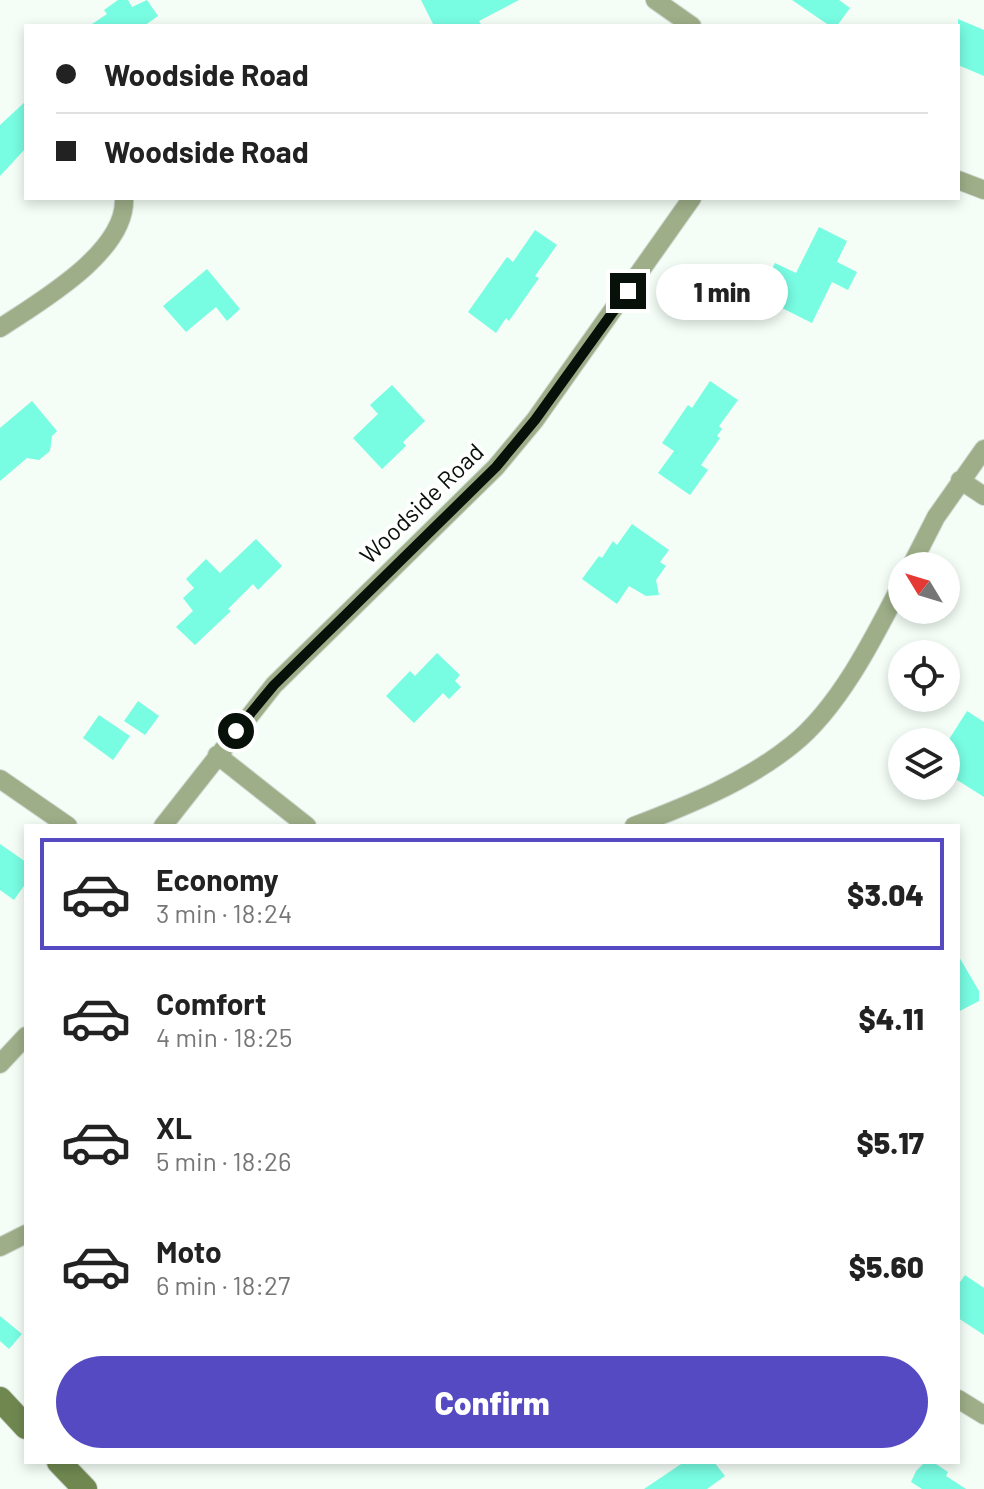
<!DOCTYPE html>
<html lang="en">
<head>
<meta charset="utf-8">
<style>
  :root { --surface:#fff; --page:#f6f6f6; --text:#222; --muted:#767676; --line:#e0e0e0; --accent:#564ac2 }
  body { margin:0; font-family:Barlow,sans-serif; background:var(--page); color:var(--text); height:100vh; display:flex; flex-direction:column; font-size:30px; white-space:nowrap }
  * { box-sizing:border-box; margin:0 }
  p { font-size:26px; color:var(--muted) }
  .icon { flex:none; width:44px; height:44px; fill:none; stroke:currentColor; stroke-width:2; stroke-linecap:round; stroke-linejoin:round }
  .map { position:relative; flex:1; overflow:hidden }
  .drawer { position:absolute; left:24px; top:824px; width:936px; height:640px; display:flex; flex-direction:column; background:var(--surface); border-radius:0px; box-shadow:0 4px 12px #0003 }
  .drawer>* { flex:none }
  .hud { position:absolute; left:24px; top:24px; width:936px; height:176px; border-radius:0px; box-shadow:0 4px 12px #0003; display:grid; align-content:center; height:176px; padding:0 32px; background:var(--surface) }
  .needle { width:52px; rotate:308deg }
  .fabs { position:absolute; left:888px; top:552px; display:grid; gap:16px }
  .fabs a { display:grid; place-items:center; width:72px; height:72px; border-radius:50%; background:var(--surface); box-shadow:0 4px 12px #0003; font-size:40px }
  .end { position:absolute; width:36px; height:36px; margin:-18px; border:10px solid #08100a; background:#fff; box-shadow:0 0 0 4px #fff }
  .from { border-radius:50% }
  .bubble { position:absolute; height:56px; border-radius:28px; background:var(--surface); box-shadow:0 4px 12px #0003; font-size:26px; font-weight:800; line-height:56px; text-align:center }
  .hud b { display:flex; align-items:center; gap:28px; height:76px; font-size:30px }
  .hud b+b { border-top:2px solid var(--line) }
  .hud i { width:20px; height:20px; background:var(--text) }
  ul { padding:14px 0 0; list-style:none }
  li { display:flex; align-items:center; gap:24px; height:112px; margin:0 16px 12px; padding:0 16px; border:4px solid transparent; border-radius:0px }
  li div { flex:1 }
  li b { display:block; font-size:30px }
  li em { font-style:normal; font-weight:800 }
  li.active { border-color:var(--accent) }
  li>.icon { width:72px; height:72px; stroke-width:1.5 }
  .action { display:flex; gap:16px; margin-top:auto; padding:16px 32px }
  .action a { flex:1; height:92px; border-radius:48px; background:var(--accent); color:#fff; font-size:32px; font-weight:800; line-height:92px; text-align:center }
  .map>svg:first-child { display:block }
  .building { fill:#78fce2 }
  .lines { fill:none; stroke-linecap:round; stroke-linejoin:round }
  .street-casing { stroke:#ced8d0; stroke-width:20 }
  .secondary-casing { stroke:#ced8d0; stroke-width:26 }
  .street { stroke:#9dae88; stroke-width:18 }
  .secondary { stroke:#708850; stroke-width:24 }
  .route { stroke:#08100a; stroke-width:10 }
  .labels { text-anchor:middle; stroke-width:8; stroke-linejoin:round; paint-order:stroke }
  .street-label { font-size:24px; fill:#08100a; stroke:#fff }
</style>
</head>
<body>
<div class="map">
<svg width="984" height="1489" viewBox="0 0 984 1489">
  <rect width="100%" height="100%" fill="#f4fef6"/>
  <path class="building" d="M118,0H128L132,7L147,0L158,16L144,26H89L107,14L104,10Z
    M421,0H519L479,21L482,26H434Z
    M792,0H839L850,8L837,26H830Z
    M958,19L984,30V76L958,65Z
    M26,101V148L0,176V125Z
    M819,227L847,241L837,262L857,272L848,290L832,282L812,323L758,296L775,263L796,273Z
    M535,230L557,245L535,276L539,278L509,321L506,318L496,333L468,312L507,257L513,262Z
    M207,269L240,309L227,321L216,307L186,332L163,306Z
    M710,381L738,400L719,426L722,429L717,436L720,438L701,465L708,470L690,495L658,473L674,451L662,443L688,405L692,408Z
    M392,385L425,421L403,442L406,446L382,469L353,438L378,414L370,405Z
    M32,401L57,431L52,436L50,451L39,460L27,458L0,481V428Z
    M632,524L669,550L660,562L666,566L656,580L659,595L646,596L629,586L617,604L582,579L599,556L602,558L613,541L617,545Z
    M256,539L282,566L258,590L253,584L228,609L231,611L195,645L176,627L193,611L183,598L194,588L186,579L206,559L220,573Z
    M437,653L460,675L455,681L461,687L449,699L443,693L414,723L386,696L410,671L415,676Z
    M138,701L159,716L145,735L124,721Z
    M967,711L984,722V797L946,773V744Z
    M99,715L130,736L113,760L83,738Z
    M0,844L26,862V883L14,900L0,890Z
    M958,955L979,991V1001L958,1012Z
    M965,1275L984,1288V1335L958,1318V1285Z
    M0,1316L22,1334L9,1349L0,1341Z
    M684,1462H714L725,1476L707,1489H644Z
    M925,1462H933L948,1472L946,1476L966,1489H922L911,1482L916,1471Z"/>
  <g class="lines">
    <defs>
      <path id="street" d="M655,0L692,26
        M958,180L984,190
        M0,328C39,302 127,252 124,198
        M960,480L984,496
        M911,566L936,517L984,449
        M217,755L307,826
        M0,779L68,826
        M163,826L274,685L496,467L535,420L692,198
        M634,826C689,805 746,782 792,745C839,708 875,636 902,583
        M0,1064L26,1036
        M0,1247L26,1234
        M958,1399L984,1415"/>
      <path id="secondary" d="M0,1399L26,1427
        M59,1462L85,1489"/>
    </defs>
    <use href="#street" class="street-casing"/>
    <use href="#secondary" class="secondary-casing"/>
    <use href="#street" class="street"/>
    <use href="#secondary" class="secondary"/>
  </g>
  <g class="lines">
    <path class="route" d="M236,731L274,685L496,467L535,420L628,291"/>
  </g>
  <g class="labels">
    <g class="street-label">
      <text transform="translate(422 504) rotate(-44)" y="8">Woodside Road</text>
    </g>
  </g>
</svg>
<div class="fabs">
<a><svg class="needle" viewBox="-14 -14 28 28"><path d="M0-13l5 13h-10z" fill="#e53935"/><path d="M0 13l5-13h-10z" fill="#767676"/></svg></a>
<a><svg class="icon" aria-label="locate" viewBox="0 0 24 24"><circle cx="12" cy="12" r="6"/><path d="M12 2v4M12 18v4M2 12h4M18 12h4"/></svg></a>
<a><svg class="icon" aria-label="layers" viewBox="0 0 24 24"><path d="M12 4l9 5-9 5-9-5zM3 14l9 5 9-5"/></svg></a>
</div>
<i class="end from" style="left:236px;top:731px"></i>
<i class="end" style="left:628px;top:291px"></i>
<div class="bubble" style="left:656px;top:264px;width:132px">1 min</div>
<div class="hud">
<b><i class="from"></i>Woodside Road</b>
<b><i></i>Woodside Road</b>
</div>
<section class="drawer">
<ul>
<li class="active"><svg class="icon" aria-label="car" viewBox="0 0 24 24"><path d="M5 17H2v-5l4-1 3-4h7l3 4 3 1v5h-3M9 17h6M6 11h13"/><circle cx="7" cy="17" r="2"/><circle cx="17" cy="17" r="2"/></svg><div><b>Economy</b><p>3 min · 18:24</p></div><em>$3.04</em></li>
<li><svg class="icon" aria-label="car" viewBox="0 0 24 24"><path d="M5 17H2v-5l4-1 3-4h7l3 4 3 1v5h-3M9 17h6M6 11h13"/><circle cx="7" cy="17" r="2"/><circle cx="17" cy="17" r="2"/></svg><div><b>Comfort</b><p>4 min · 18:25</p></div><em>$4.11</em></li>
<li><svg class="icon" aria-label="car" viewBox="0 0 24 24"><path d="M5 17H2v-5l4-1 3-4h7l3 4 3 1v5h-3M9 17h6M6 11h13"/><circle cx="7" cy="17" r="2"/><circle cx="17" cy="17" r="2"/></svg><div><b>XL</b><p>5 min · 18:26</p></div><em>$5.17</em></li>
<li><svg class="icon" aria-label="car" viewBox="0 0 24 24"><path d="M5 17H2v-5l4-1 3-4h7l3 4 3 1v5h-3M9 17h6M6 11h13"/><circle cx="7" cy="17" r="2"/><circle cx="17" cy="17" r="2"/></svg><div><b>Moto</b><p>6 min · 18:27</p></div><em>$5.60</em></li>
</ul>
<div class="action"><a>Confirm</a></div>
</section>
</div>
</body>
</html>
